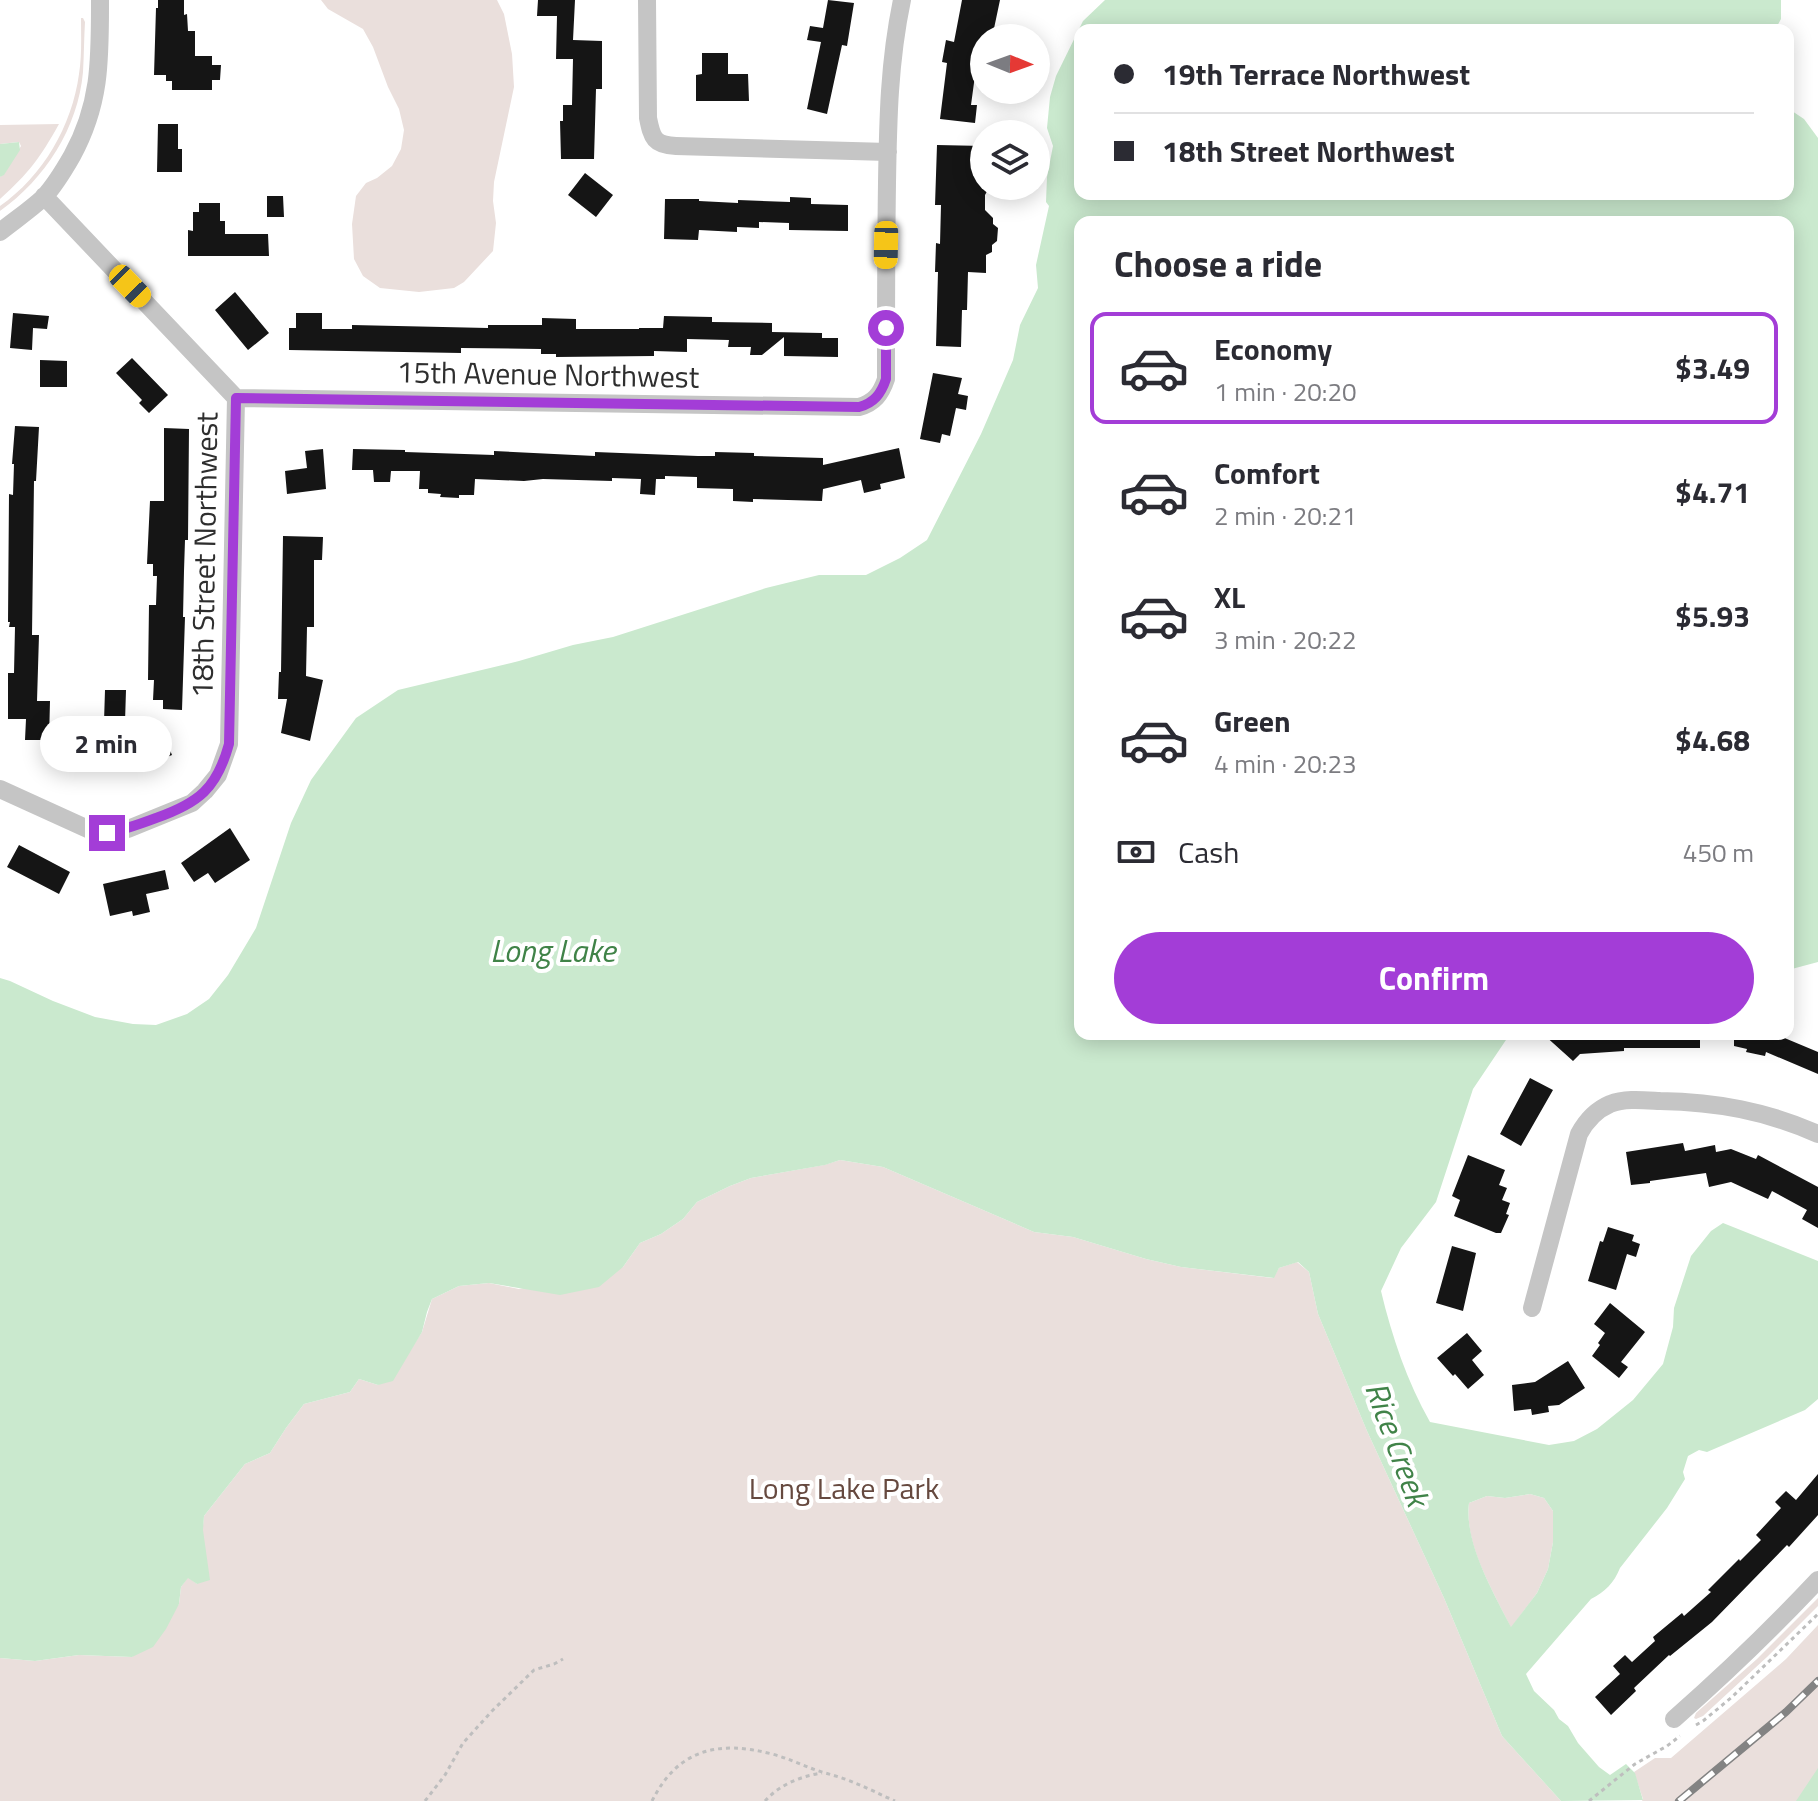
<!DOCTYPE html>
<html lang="en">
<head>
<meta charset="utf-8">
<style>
  :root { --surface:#fff; --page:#f7f7f7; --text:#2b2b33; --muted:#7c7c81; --line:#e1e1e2; --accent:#a33dd7 }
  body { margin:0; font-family:"Titillium Web",sans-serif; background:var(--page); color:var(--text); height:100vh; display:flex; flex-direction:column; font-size:30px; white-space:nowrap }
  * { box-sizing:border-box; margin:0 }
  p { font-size:26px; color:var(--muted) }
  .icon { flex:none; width:44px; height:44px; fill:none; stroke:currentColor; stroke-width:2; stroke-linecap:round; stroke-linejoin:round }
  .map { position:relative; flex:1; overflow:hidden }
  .panel { position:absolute; left:1074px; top:216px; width:720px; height:824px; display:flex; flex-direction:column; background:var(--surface); border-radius:16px; box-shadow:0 4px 20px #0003 }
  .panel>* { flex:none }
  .top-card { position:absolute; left:1074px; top:24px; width:720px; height:176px; border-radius:16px; box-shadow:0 4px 20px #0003; display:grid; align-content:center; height:176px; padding:0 40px; background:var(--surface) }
  .needle { width:52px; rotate:91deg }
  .controls { position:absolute; left:970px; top:24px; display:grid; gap:16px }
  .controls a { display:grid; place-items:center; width:80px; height:80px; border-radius:50%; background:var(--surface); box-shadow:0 4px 20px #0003; font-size:40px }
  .end { position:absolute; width:36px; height:36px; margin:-18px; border:10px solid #a33dd7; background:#fff; box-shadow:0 0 0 4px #fff }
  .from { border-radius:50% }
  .bubble { position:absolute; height:56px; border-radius:28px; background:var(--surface); box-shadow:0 4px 20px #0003; font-size:26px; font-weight:700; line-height:56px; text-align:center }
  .car { position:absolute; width:24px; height:48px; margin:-24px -12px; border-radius:10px; box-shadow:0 0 6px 2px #0007; background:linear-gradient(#f5c518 24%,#345 0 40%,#f5c518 0 76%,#345 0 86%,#f5c518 0) }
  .top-card b { display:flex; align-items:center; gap:28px; height:76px; font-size:30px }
  .top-card b+b { border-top:2px solid var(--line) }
  .top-card i { width:20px; height:20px; background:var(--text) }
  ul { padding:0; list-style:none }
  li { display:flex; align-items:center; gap:24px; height:112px; margin:0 16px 12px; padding:0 24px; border:4px solid transparent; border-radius:16px }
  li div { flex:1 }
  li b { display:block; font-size:30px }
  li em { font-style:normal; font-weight:700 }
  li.current { border-color:var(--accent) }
  li>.icon { width:72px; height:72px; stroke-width:1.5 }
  h2 { padding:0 40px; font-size:36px; line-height:96px }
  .pay { display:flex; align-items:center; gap:20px; height:88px; padding:0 40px; font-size:30px }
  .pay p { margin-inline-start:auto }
  .button { display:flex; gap:16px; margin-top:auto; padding:16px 40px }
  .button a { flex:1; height:92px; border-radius:48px; background:var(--accent); color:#fff; font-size:32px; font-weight:700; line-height:92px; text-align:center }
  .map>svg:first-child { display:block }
  .green { fill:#eadfdc }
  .water { fill:#cae9ce; fill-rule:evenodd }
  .building { fill:#151515 }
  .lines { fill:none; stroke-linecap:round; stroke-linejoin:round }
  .path { stroke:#bebebe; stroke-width:3; stroke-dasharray:4 4; stroke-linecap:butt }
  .minor { stroke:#c5c5c5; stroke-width:18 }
  .rail-casing { stroke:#838383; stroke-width:8 }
  .rail { stroke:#fff; stroke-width:5; stroke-dasharray:15; stroke-linecap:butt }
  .route { stroke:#a33dd7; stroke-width:10 }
  .labels { text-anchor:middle; stroke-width:8; stroke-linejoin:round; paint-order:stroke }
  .street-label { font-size:30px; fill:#2e2e2e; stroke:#fff }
  .park-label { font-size:30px; fill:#66493f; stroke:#fff }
  .water-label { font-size:32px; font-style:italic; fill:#408348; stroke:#fff }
</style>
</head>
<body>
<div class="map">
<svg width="1818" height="1801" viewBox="0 0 1818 1801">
  <rect width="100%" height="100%" fill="#fff"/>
  <path class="green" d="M321,0H497L504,14L512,54L514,87L494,182L493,201L496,223L493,251L464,282L454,288L419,292L380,288L363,276L354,259L352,224L356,196L366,183L377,178L392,166L401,149L404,130L399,109L388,87L373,47L363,29L328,9Z
    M81,18H83L85,22C84,38 84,55 83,72C78,128 45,179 0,211V206C43,176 72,126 79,74C82,56 81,36 81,18Z
    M59,124C40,158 29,173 0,199V177L4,174L21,146L19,142L0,144V125Z
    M840,1160L883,1167L1034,1232L1073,1237L1146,1259L1181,1267L1273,1278L1279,1268L1297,1262L1309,1272L1318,1314L1367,1431L1444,1598L1502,1736L1561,1801H0V1658L35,1661L79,1655L132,1657L179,1604L181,1587L188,1577L197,1584L204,1516L245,1464L270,1453L286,1428L304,1404L350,1392L359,1379L378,1385L411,1349L422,1332L432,1299L459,1286L489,1283L519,1289L623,1267L640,1243L661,1234L683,1219L697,1202L730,1186L751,1178L824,1165Z
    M1530,1494L1544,1498L1553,1511V1542L1548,1569L1537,1593L1511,1628C1493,1590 1464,1545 1469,1503L1487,1496L1505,1498Z
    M1818,1598V1606L1767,1657L1703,1716L1696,1719L1694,1718L1696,1713L1757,1659Z
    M1818,1625V1801H1642L1643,1799L1634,1772L1655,1758H1671L1786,1659Z"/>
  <path class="water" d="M1105,0H1781V19L1775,30H1080V194H1788V89L1789,109L1804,119L1818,138V962L1788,970V222H1080V1034H1510L1473,1089L1436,1202L1401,1248L1381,1291C1392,1337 1407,1381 1430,1422L1549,1445L1574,1441L1597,1429L1633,1400L1663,1364L1673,1327L1674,1308L1691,1256L1711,1231L1723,1223L1818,1261V1399L1805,1410L1707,1452L1699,1450L1688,1456L1683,1472L1685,1479L1667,1508L1620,1568C1614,1583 1605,1592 1591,1599L1526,1674L1534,1691L1554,1710L1559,1719L1568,1726L1578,1743L1599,1767L1610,1775L1626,1764L1635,1773L1643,1800L1561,1801L1502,1736L1444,1598L1367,1431L1318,1314L1309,1272L1298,1262L1279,1268L1274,1278L1181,1267L1146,1259L1073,1237L1034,1232L883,1167L840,1160L825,1165L751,1178L730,1186L697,1202L683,1219L661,1234L640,1243L623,1267L599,1287L560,1295L489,1283L459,1286L432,1299L427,1312L422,1332L393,1381L378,1385L359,1379L350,1392L304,1404L286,1428L270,1453L245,1464L204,1516L203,1530L210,1580L197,1584L188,1578L181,1587L179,1604L166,1629L153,1647L132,1657L79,1655L35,1661L0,1658V978L10,981L53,1001L95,1017L133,1024L156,1025L187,1014L209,999L228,975L256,928L291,823L311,780L356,718L398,690L519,661L573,645L613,637L766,588L819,575H866L900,558L927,540L981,434L1013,360L1020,325L1038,288L1036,265L1049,206L1046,202L1047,177L1053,146L1047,128L1050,97L1056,76L1083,21ZM1530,1494L1544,1498L1553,1511V1542L1548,1569L1537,1593L1511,1627C1493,1592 1464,1542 1469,1503L1487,1496L1505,1498Z
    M19,142L20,150L4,175L0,177V144Z
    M1818,1768V1801H1796Z"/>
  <path class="building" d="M158,0H184V15L187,14L188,31H195V56H212V65H221L220,80H212V90H172V81H166V75H154L156,8H158Z
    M538,0H575L573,40L602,41V89H596L594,159H561L560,121H563V105H572L573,59H556L557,16H537Z
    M828,0L854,3L847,46L842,45L827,114L807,109L821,42L807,40L810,26L823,28Z
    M962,0H1000L992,38H984V70L976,68L971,105H977L975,123L940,119L947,63L942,62L946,40L954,42Z
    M702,53H728V74H748L749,101H696V75L702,74Z
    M158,124H178V149H182V172H157Z
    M937,145L984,146V186H990L985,195V210L993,218V224L998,228L997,241L992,245V252L986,255V273L968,272L967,310H962L961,347L936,346L938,272H935L936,243L940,244L941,205H935Z
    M585,173L613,195L596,217L568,195Z
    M267,196H283L284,217H267Z
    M790,197L811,198V204L848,205V231L789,230V223L759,222V228L737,227V232L699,230L698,240L664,239L665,199H699V201L738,203V200L790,202Z
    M199,203H220V221H225V234H268L269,256H188V230L193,231V212H199Z
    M235,292L269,333L248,350L215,310Z
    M13,313L49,316L47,329L33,328L32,350L10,348Z
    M296,313H322V329H352V325L488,328V325H542V318L576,319V329H639V328H663L664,316L712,317V322L772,323V332L822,333V338H838V357L784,356V337L762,355H750L751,347H728L729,340L687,339V352L654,351V356L556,357V354H541V349L461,348V353L289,350V328H296Z
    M132,358L168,395L149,413L139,403L142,400L116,373Z
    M40,360L67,361V387H40Z
    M933,373L962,378L958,394L968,396L966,410L956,408L950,436L942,434L940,443L920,439Z
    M15,426L39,427L36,481H34L32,635H39L37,701H50L49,740H25L26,719H8V673H14L15,627H9L10,622H8L9,494L13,495L14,464H12Z
    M164,428L189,429L188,540H185L184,571L183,617H185L182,710L163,709V700H153L154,680H148L149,605H156L157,576H153V564H147L150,501H164Z
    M899,448L905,478L880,484L881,489L864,493L861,480L823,489L822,501L753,499V502L733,501V489L697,488V477L665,476V479H656L655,495L640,494L641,479L612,478V481L543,479L524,481L475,479L474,495H459V498L440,497L441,494L428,493V489H419L420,471H391L390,482H374L373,470H352L353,449L405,450V452L494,455V451L595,456V452L698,456H715V452L754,453V456L823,458V465Z
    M323,449L326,489L287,494L285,471L307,468L305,451Z
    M283,536L323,537L322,560H314V627H307L306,676L323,680L310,741L281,733L287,699H278L279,672H281Z
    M105,690H126L125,722H104Z
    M164,735L172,755L133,771L124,748Z
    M230,828L250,860L215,883L208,873L194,882L181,863Z
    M19,845L70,872L59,894L7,867Z
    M165,870L169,889L146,894L150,912L133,916L132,911L110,916L103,884Z
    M1543,1034H1700V1048H1624V1051L1580,1054L1573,1061Z
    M1734,1034H1775L1818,1052V1074L1766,1052L1765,1056L1746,1052L1747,1049L1734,1046Z
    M1530,1078L1553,1090L1521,1146L1500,1134Z
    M1683,1143L1685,1151L1715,1145L1716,1152L1731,1149L1756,1159L1758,1155L1818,1187V1228L1802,1219L1807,1210L1772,1191L1768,1199L1731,1182L1709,1187L1706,1173L1650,1181V1183L1631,1185L1626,1152Z
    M1468,1155L1505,1170L1499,1185L1507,1188L1502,1200L1510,1203L1506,1214L1509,1215L1501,1233H1496L1454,1216L1460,1200L1452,1196Z
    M1608,1227L1634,1235L1632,1241L1640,1244L1636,1257L1627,1254L1616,1290L1588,1281L1600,1241L1603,1242Z
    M1452,1246L1476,1253L1463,1311L1436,1303Z
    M1610,1303L1645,1332L1621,1362L1628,1367L1619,1378L1592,1356L1600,1345L1598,1343L1605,1333L1594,1324Z
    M1467,1333L1482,1351L1472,1360L1484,1375L1468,1389L1455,1374L1453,1376L1437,1358Z
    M1568,1361L1585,1388L1559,1405L1548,1406L1549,1412L1532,1415L1531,1409L1514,1411L1512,1385L1535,1382Z
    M1818,1474V1515L1789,1547L1787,1545L1712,1622L1670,1656L1669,1655L1634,1688L1636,1691L1611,1715L1595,1697L1620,1674L1613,1666L1625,1655L1632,1662L1655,1641L1653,1637L1682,1613L1684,1616L1711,1592L1708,1590L1739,1559L1740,1561L1761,1540L1756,1535L1781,1508L1775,1502L1786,1491L1796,1500Z"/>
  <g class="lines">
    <path class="path" d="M1696,1725L1703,1721L1732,1697L1818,1614
      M425,1801L445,1775L463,1743L492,1711L534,1670L554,1664L563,1659
      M652,1801C678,1749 718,1740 772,1754C787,1758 800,1764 813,1769C827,1774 842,1777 855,1783C868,1788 881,1795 895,1801
      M765,1801C779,1785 801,1776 822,1773
      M1589,1801L1635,1764L1667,1746L1680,1736"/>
    <path class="minor" d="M647,0L648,118C652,138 654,145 676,146L888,152
      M0,232C15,220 30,210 44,197C55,185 64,170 72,156C101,103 100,59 100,0
      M236,398L859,407C874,403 881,394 886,379C886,314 886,249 887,183C888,120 889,62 902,0
      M0,789L90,830L107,833L128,829L192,803L205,791L218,775L229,744L236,398L44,196
      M1532,1308L1579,1134C1586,1121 1596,1110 1610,1104C1625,1098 1643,1100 1660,1101C1717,1102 1766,1111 1818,1134
      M1674,1719C1724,1675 1772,1629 1818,1580"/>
    <defs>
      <path id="rail" d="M1679,1801L1786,1712L1818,1681"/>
    </defs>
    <use href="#rail" class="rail-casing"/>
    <use href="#rail" class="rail"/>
  </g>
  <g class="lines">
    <path class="route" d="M107,833C124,830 140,824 156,818C199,803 217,788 229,744L236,398L859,407C874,403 881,394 886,379V328"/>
  </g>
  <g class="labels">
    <g class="street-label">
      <text transform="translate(548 375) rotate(1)" y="10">15th Avenue Northwest</text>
      <text transform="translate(205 555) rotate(-89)" y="10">18th Street Northwest</text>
    </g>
    <g class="park-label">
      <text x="844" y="1499">Long Lake Park</text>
    </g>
    <g class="water-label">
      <text x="553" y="962">Long Lake</text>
      <text transform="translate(1397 1444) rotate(70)" y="11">Rice Creek</text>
    </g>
  </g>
</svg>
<div class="controls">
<a><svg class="needle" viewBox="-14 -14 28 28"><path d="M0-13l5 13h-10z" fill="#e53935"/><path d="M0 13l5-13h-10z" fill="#7c7c81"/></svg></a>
<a><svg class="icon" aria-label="layers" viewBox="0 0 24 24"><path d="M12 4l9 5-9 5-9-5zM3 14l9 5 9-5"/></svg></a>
</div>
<i class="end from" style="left:886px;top:328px"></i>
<i class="end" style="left:107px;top:833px"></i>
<div class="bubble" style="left:40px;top:716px;width:132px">2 min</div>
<i class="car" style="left:886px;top:245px;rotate:181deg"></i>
<i class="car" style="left:130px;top:286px;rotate:136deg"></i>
<div class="top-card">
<b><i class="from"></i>19th Terrace Northwest</b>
<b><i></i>18th Street Northwest</b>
</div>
<section class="panel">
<h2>Choose a ride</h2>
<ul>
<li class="current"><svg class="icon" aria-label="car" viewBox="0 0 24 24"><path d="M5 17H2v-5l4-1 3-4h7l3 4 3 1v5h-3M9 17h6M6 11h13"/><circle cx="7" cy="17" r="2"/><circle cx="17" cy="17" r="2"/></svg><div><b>Economy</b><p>1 min · 20:20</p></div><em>$3.49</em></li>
<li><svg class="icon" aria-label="car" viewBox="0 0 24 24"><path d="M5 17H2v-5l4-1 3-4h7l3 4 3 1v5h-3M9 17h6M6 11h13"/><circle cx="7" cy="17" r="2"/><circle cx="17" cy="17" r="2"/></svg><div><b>Comfort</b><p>2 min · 20:21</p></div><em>$4.71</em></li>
<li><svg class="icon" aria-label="car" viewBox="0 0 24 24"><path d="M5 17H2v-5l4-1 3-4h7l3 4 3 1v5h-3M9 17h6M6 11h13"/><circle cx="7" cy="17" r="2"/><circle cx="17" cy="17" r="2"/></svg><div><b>XL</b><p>3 min · 20:22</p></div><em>$5.93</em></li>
<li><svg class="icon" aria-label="car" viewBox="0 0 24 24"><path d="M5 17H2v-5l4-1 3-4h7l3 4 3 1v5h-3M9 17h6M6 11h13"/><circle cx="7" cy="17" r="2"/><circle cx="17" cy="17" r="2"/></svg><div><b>Green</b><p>4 min · 20:23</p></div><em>$4.68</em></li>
</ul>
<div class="pay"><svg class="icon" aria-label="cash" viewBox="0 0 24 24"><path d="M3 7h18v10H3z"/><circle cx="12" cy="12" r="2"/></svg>Cash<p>450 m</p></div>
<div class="button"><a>Confirm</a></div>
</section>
</div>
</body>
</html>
